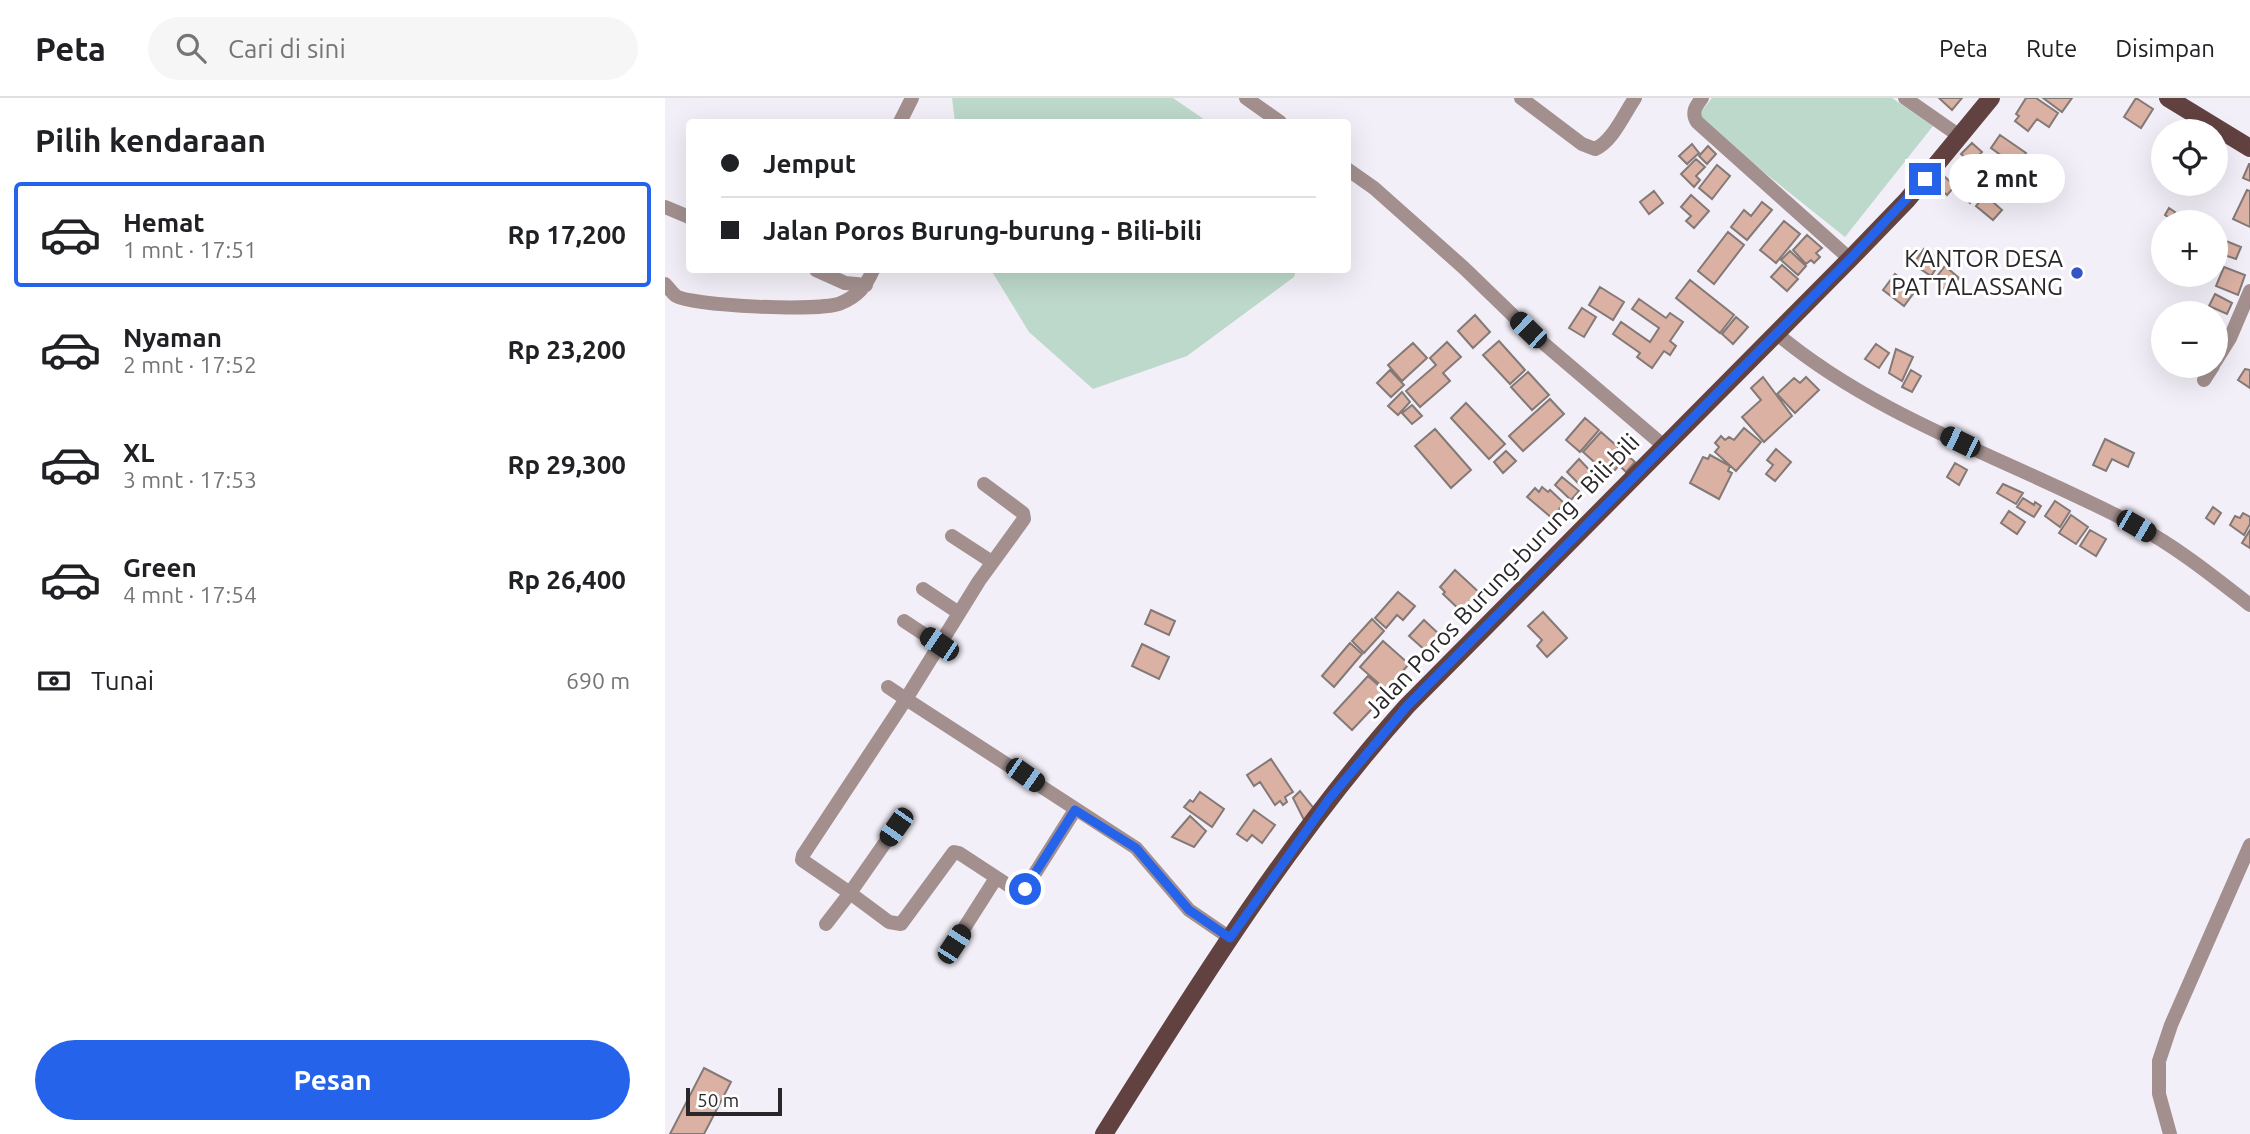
<!DOCTYPE html>
<html lang="id">
<head>
<meta charset="utf-8">
<style>
  :root { --surface:#fff; --page:#f6f6f6; --text:#202124; --muted:#757577; --line:#e0e0e0; --accent:#2563eb }
  body { margin:0; font-family:Ubuntu,sans-serif; background:var(--page); color:var(--text); height:100vh; display:flex; flex-direction:column; font-size:26px; white-space:nowrap }
  * { box-sizing:border-box; margin:0 }
  p { font-size:23px; color:var(--muted) }
  .icon { flex:none; width:38px; height:38px; fill:none; stroke:currentColor; stroke-width:2; stroke-linecap:round; stroke-linejoin:round }
  .map { position:relative; flex:1; overflow:hidden }
  .details { display:flex; flex-direction:column; background:var(--surface); width:665px }
  .details>* { flex:none }
  .guide { position:absolute; left:21px; top:21px; width:665px; height:154px; border-radius:7px; box-shadow:0 7px 28px #0002; display:grid; align-content:center; height:154px; padding:0 35px; background:var(--surface) }
  .tools { position:absolute; left:1486px; top:21px; display:grid; gap:14px }
  .tools a { display:grid; place-items:center; width:77px; height:77px; border-radius:50%; background:var(--surface); box-shadow:0 7px 28px #0002; font-size:35px }
  .scale { position:absolute; left:21px; bottom:18px; width:96px; box-sizing:border-box; padding-left:7px; border:4px solid #29272a; border-top:0; font-size:19px; line-height:24px; white-space:nowrap; color:#29272a; -webkit-text-stroke:5px #fff; paint-order:stroke }
  .end { position:absolute; width:32px; height:32px; margin:-16px; border:9px solid #2563eb; background:#fff; box-shadow:0 0 0 4px #fff }
  .from { border-radius:50% }
  .bubble { position:absolute; height:49px; border-radius:24px; background:var(--surface); box-shadow:0 7px 28px #0002; font-size:23px; font-weight:600; line-height:49px; text-align:center }
  .car { position:absolute; width:21px; height:42px; margin:-21px -10px; border-radius:9px; box-shadow:0 0 5px 2px #0007; background:linear-gradient(#222 24%,#8ab4d8 0 40%,#222 0 76%,#8ab4d8 0 86%,#222 0) }
  .guide b { display:flex; align-items:center; gap:24px; height:66px; font-size:26px }
  .guide b+b { border-top:2px solid var(--line) }
  .guide i { width:18px; height:18px; background:var(--text) }
  ul { padding:0; list-style:none }
  li { display:flex; align-items:center; gap:21px; height:105px; margin:0 14px 10px; padding:0 21px; border:4px solid transparent; border-radius:7px }
  li div { flex:1 }
  li b { display:block; font-size:26px }
  li em { font-style:normal; font-weight:600 }
  li.selected { border-color:var(--accent) }
  li>.icon { width:63px; height:63px; stroke-width:1.5 }
  h2 { padding:0 35px; font-size:32px; line-height:84px }
  .pay { display:flex; align-items:center; gap:18px; height:77px; padding:0 35px; font-size:26px }
  .pay p { margin-inline-start:auto }
  .button { display:flex; gap:14px; margin-top:auto; padding:14px 35px }
  .button a { flex:1; height:80px; border-radius:42px; background:var(--accent); color:#fff; font-size:28px; font-weight:600; line-height:80px; text-align:center }
  header { display:flex; align-items:center; gap:42px; box-sizing:border-box; height:98px; padding:0 35px; background:var(--surface); border-bottom:2px solid var(--line) }
  header strong { font-size:33px }
  nav { display:flex; gap:38px; margin-inline-start:auto; font-size:24px }
  .search { width:490px; height:63px; background:var(--page); display:flex; align-items:center; gap:18px; box-sizing:border-box; padding:0 24px; border-radius:38px; color:var(--muted); font-size:26px }
  main { display:flex; flex:1; min-height:0 }
  .map>svg:first-child { display:block }
  .green { fill:#bdd9cb }
  .building { fill:#dab1a3; stroke:#837976; stroke-width:2 }
  .lines { fill:none; stroke-linecap:round; stroke-linejoin:round }
  .minor { stroke:#a3908e; stroke-width:14 }
  .major { stroke:#624240; stroke-width:18 }
  .route { stroke:#2563eb; stroke-width:9 }
  .poi-dot { fill:#3455c6; stroke:#fff; stroke-width:2.5 }
  .labels { text-anchor:middle; stroke-width:6; stroke-linejoin:round; paint-order:stroke }
  .poi-label { font-size:24px; fill:#29272a; stroke:#fff; text-anchor:end }
  .street-label { font-size:24px; fill:#29272a; stroke:#fff }
</style>
</head>
<body>
<header>
<strong>Peta</strong>
<div class="search"><svg class="icon" aria-label="search" viewBox="0 0 24 24"><circle cx="10" cy="10" r="6"/><path d="M15 15l6 6"/></svg>Cari di sini</div>
<nav><a>Peta</a><a>Rute</a><a>Disimpan</a></nav>
</header>
<main>
<section class="details">
<h2>Pilih kendaraan</h2>
<ul>
<li class="selected"><svg class="icon" aria-label="car" viewBox="0 0 24 24"><path d="M5 17H2v-5l4-1 3-4h7l3 4 3 1v5h-3M9 17h6M6 11h13"/><circle cx="7" cy="17" r="2"/><circle cx="17" cy="17" r="2"/></svg><div><b>Hemat</b><p>1 mnt · 17:51</p></div><em>Rp 17,200</em></li>
<li><svg class="icon" aria-label="car" viewBox="0 0 24 24"><path d="M5 17H2v-5l4-1 3-4h7l3 4 3 1v5h-3M9 17h6M6 11h13"/><circle cx="7" cy="17" r="2"/><circle cx="17" cy="17" r="2"/></svg><div><b>Nyaman</b><p>2 mnt · 17:52</p></div><em>Rp 23,200</em></li>
<li><svg class="icon" aria-label="car" viewBox="0 0 24 24"><path d="M5 17H2v-5l4-1 3-4h7l3 4 3 1v5h-3M9 17h6M6 11h13"/><circle cx="7" cy="17" r="2"/><circle cx="17" cy="17" r="2"/></svg><div><b>XL</b><p>3 mnt · 17:53</p></div><em>Rp 29,300</em></li>
<li><svg class="icon" aria-label="car" viewBox="0 0 24 24"><path d="M5 17H2v-5l4-1 3-4h7l3 4 3 1v5h-3M9 17h6M6 11h13"/><circle cx="7" cy="17" r="2"/><circle cx="17" cy="17" r="2"/></svg><div><b>Green</b><p>4 mnt · 17:54</p></div><em>Rp 26,400</em></li>
</ul>
<div class="pay"><svg class="icon" aria-label="cash" viewBox="0 0 24 24"><path d="M3 7h18v10H3z"/><circle cx="12" cy="12" r="2"/></svg>Tunai<p>690 m</p></div>
<div class="button"><a>Pesan</a></div>
</section>
<div class="map">
<svg width="1585" height="1036" viewBox="0 0 1585 1036">
  <rect width="100%" height="100%" fill="#f3eff8"/>
  <path class="green" d="M287,0H508L543,24H290Z
    M1047,0H1227L1268,28L1180,139L1031,20Z
    M326,172H631L629,179L522,258L428,291L364,234Z"/>
  <path class="building" d="M1274,0H1297L1287,12Z
    M1361,0H1371L1393,15L1384,29L1372,21L1363,33L1350,23L1354,18L1351,16Z
    M1378,0H1407L1397,14Z
    M1471,0L1488,11L1476,30L1459,19Z
    M1335,37L1361,55L1351,68L1326,50Z
    M1307,45L1317,54L1306,65L1296,56Z
    M1027,46L1034,55L1022,66L1014,58Z
    M1043,48L1051,56L1042,66L1034,58Z
    M1316,59L1338,79L1328,90L1306,71Z
    M1031,61L1040,69L1031,78L1035,82L1029,89L1016,76Z
    M1296,64L1305,73L1298,80L1289,71Z
    M1584,66H1585V83L1578,80Z
    M1052,67L1065,78L1047,101L1034,90Z
    M1280,79L1290,88L1282,97L1272,88Z
    M1301,80L1315,94L1305,105L1291,92Z
    M1582,92L1585,93V129L1568,121Z
    M989,93L998,105L984,116L975,104Z
    M1026,97L1044,113L1029,130L1021,123L1026,118L1016,109Z
    M1320,97L1337,112L1328,122L1311,108Z
    M1097,104L1107,112L1082,142L1066,129L1079,112L1086,118Z
    M1504,110L1510,114L1506,121L1500,117Z
    M1119,123L1135,136L1111,165L1095,152Z
    M1063,134L1079,147L1049,186L1033,173Z
    M1142,137L1157,150L1151,155L1155,159L1149,165L1146,162L1141,166L1128,152Z
    M1561,143L1576,149L1571,161L1556,156Z
    M1259,151L1276,163L1266,178L1248,166Z
    M1125,153L1141,168L1133,177L1116,162Z
    M1117,167L1133,181L1122,193L1106,179Z
    M1280,168L1294,180L1283,194L1269,182Z
    M1559,169L1580,177L1573,197L1551,188Z
    M1230,176L1251,192L1239,208L1218,192Z
    M1025,182L1069,217L1055,235L1011,200Z
    M935,189L959,204L948,222L924,207Z
    M1550,196L1567,205L1562,216L1544,208Z
    M974,201L1001,220L1005,215L1018,224L1005,243L1011,248L1005,257L999,253L987,270L972,259L975,255L948,236L956,224L985,244L994,230L967,211Z
    M917,210L931,219L919,239L904,230Z
    M810,217L825,234L808,250L793,233Z
    M1071,219L1083,229L1068,246L1057,236Z
    M834,243L860,272L845,286L818,257Z
    M782,244L796,259L778,275L785,283L755,309L741,293L771,267L765,260Z
    M748,245L762,260L737,283L723,267Z
    M1211,246L1224,255L1214,270L1200,261Z
    M1231,251L1248,259L1237,283L1224,275Z
    M1515,268H1534L1529,278L1514,271Z
    M1580,271L1585,272V290L1573,282Z
    M725,272L739,287L726,299L712,285Z
    M1246,272L1256,278L1247,294L1237,289Z
    M863,274L884,297L867,312L846,289Z
    M1098,279L1127,318L1099,344L1077,319L1096,302L1086,290Z
    M1141,279L1154,292L1130,315L1112,296L1129,280L1135,285Z
    M737,294L745,304L733,317L723,308Z
    M885,301L899,316L858,353L844,338Z
    M801,305L840,346L824,361L786,320Z
    M747,307L757,318L747,326L737,315Z
    M920,320L934,332L915,354L901,342Z
    M1079,330L1096,344L1071,373L1050,354L1054,349L1050,345L1056,338L1060,342L1064,339L1069,342Z
    M770,331L806,372L786,390L750,348Z
    M936,334L970,364L961,374L954,367L945,378L918,354Z
    M1440,341L1469,355L1463,369L1447,361L1441,373L1428,367Z
    M1111,351L1126,364L1110,383L1101,376L1108,367L1102,362Z
    M841,353L851,363L838,375L829,364Z
    M1045,357L1065,368L1063,373L1067,375L1054,401L1025,385L1038,359L1043,361Z
    M914,361L929,377L917,389L902,374Z
    M1290,365L1302,372L1294,387L1282,379Z
    M897,379L914,393L906,402L890,387Z
    M1338,386L1358,395L1351,406L1332,395Z
    M877,389L883,394L885,392L899,405L887,420L862,399L870,390L874,394Z
    M1358,400L1369,407L1370,404L1376,408L1369,419L1352,409Z
    M1390,403L1405,413L1395,429L1380,418Z
    M1548,409L1556,415L1549,426L1541,420Z
    M1344,413L1360,424L1352,436L1336,425Z
    M1578,415L1585,419V426L1579,437L1565,427L1570,418L1575,420Z
    M1406,417L1423,429L1411,446L1394,435Z
    M1425,432L1441,441L1431,458L1415,448Z
    M1585,432V450L1577,445Z
    M790,472L818,498L800,517L778,496L780,494L775,489Z
    M733,494L750,508L738,522L732,517L721,530L710,520Z
    M486,512L510,523L504,537L480,526Z
    M878,514L902,540L882,559L872,548L877,542L863,528Z
    M707,521L719,533L699,555L687,543Z
    M759,522L775,537L761,553L744,538Z
    M718,543L744,566L721,592L695,569Z
    M685,545L697,556L669,589L657,578Z
    M477,546L504,559L494,581L467,568Z
    M703,578L722,595L687,632L669,615Z
    M606,661L628,694L620,699L622,704L618,707L615,703L610,707L595,684L589,688L582,677Z
    M635,693L650,712L640,724L628,700Z
    M535,694L559,711L547,729L519,709L525,702L528,704Z
    M589,712L610,727L597,745L587,737L582,743L572,736Z
    M525,718L541,733L529,749L507,739Z
    M39,970L66,984L39,1036H5Z"/>
  <g class="lines">
    <path class="minor" d="M581,0L615,24
      M856,0L917,46L930,51C948,43 959,16 970,0
      M1037,0C1031,8 1026,14 1032,24L1185,161
      M1240,0L1296,39
      M235,24L247,0
      M682,71L709,90L799,170L863,232L999,348
      M0,109L24,119
      M151,172L180,185L201,187
      M0,186C3,189 7,195 11,198C29,208 156,214 176,205C193,198 201,188 208,172
      M1111,235C1216,323 1352,364 1472,428C1512,449 1549,479 1585,507
      M1550,264L1565,240L1585,193
      M1539,282L1548,268
      M287,438L327,464
      M258,491L294,515
      M239,523L274,546
      M223,589L241,601L314,483L359,421L358,415L319,386
      M231,729L185,795L137,762L138,757L241,601L471,750L524,812L565,840
      M161,826L185,795L224,824L236,826L289,754L294,755L349,791H360L410,712
      M289,846L331,780
      M1505,1036L1494,996V963L1506,927L1585,747"/>
    <path class="major" d="M1503,0L1585,50
      M439,1036C532,888 625,739 742,608L1185,161L1242,102L1326,0"/>
  </g>
  <g class="lines">
    <path class="route" d="M360,791L410,712L471,750L524,812L565,840L664,701L742,608L1185,161L1260,81"/>
  </g>
  <circle class="poi-dot" cx="1412" cy="175" r="7"/>
  <g class="labels">
    <g class="poi-label">
      <text x="1398" y="169">KANTOR DESA<tspan x="1398" dy="28">PATTALASSANG</tspan></text>
    </g>
    <g class="street-label">
      <text transform="translate(837 478) rotate(-46)" y="8">Jalan Poros Burung-burung - Bili-bili</text>
    </g>
  </g>
</svg>
<div class="tools">
<a><svg class="icon" aria-label="locate" viewBox="0 0 24 24"><circle cx="12" cy="12" r="6"/><path d="M12 2v4M12 18v4M2 12h4M18 12h4"/></svg></a>
<a>+</a>
<a>−</a>
</div>
<div class="scale">50 m</div>
<i class="end from" style="left:360px;top:791px"></i>
<i class="end" style="left:1260px;top:81px"></i>
<div class="bubble" style="left:1284px;top:56px;width:116px">2 mnt</div>
<i class="car" style="left:863px;top:232px;rotate:314deg"></i>
<i class="car" style="left:1295px;top:344px;rotate:296deg"></i>
<i class="car" style="left:1471px;top:428px;rotate:120deg"></i>
<i class="car" style="left:274px;top:546px;rotate:304deg"></i>
<i class="car" style="left:360px;top:677px;rotate:125deg"></i>
<i class="car" style="left:231px;top:729px;rotate:215deg"></i>
<i class="car" style="left:289px;top:846px;rotate:33deg"></i>
<div class="guide">
<b><i class="from"></i>Jemput</b>
<b><i></i>Jalan Poros Burung-burung - Bili-bili</b>
</div>
</div>
</main>
</body>
</html>
